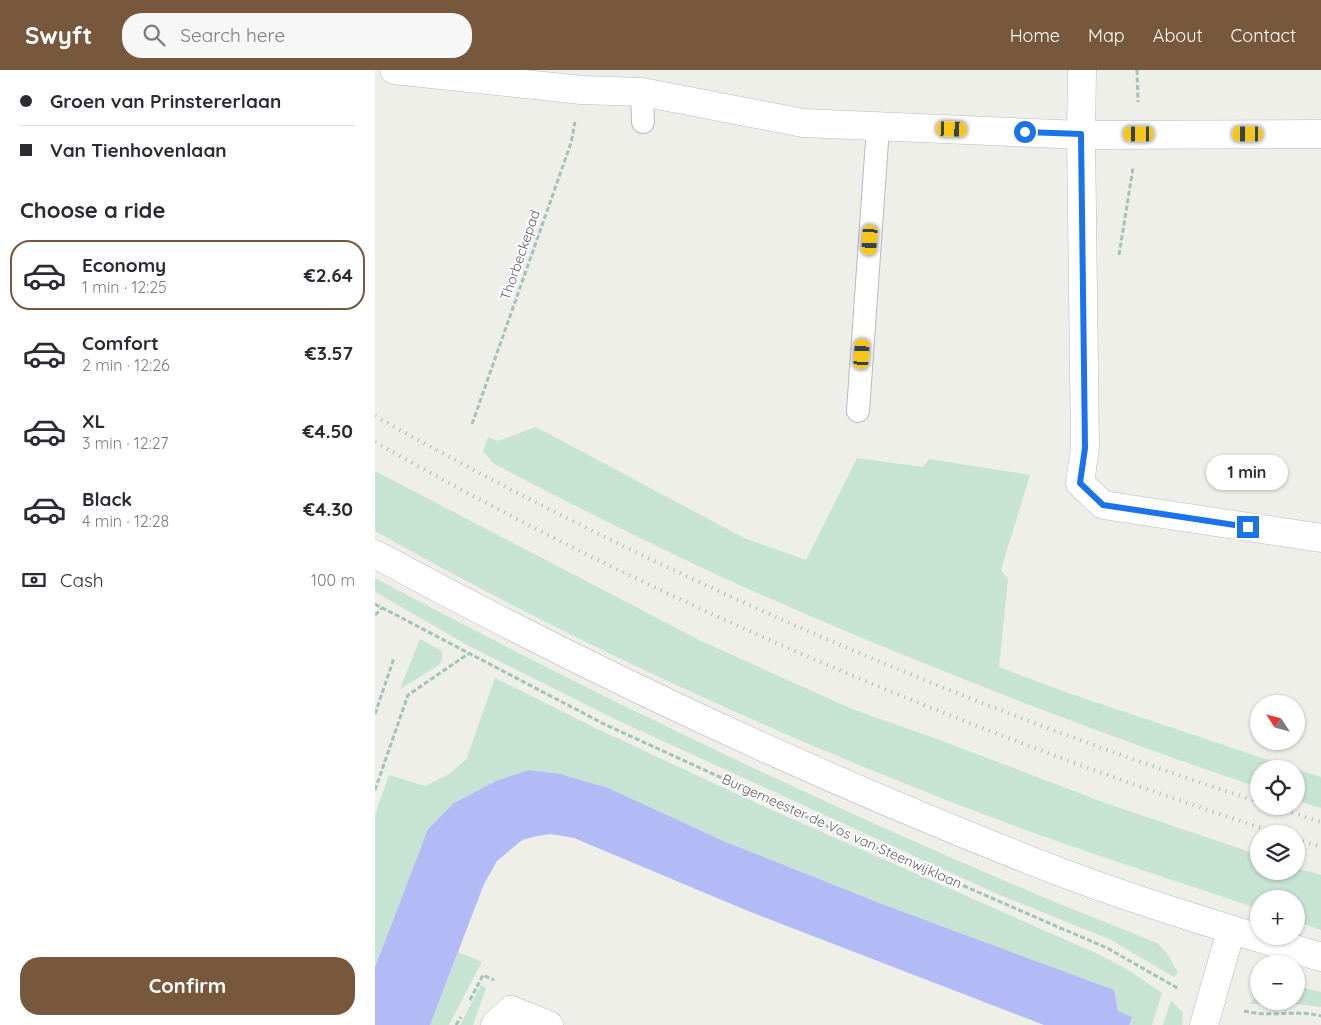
<!DOCTYPE html>
<html lang="en">
<head>
<meta charset="utf-8">
<style>
  :root { --surface:#fff; --page:#f7f7f7; --text:#2b2b33; --muted:#7c7c81; --line:#e1e1e2; --accent:#77583c }
  body { margin:0; font-family:Quicksand,sans-serif; background:var(--page); color:var(--text); height:100vh; display:flex; flex-direction:column; font-size:19px; white-space:nowrap }
  * { box-sizing:border-box; margin:0 }
  p { font-size:16px; color:var(--muted) }
  .icon { flex:none; width:28px; height:28px; fill:none; stroke:currentColor; stroke-width:2; stroke-linecap:round; stroke-linejoin:round }
  .map { position:relative; flex:1; overflow:hidden }
  .details { display:flex; flex-direction:column; background:var(--surface); width:375px }
  .details>* { flex:none }
  .banner { display:grid; align-content:center; height:110px; padding:0 20px; background:var(--surface) }
  .needle { width:32px; rotate:306deg }
  .buttons { position:absolute; left:875px; top:625px; display:grid; gap:10px }
  .buttons a { display:grid; place-items:center; width:55px; height:55px; border-radius:50%; background:var(--surface); box-shadow:0 1px 4px #0004; font-size:25px }
  .end { position:absolute; width:22px; height:22px; margin:-11px; border:6px solid #1a73e8; background:#fff; box-shadow:0 0 0 2px #fff }
  .from { border-radius:50% }
  .bubble { position:absolute; height:35px; border-radius:18px; background:var(--surface); box-shadow:0 1px 4px #0004; font-size:16px; font-weight:700; line-height:35px; text-align:center }
  .car { position:absolute; width:15px; height:30px; margin:-15px -8px; border-radius:6px; box-shadow:0 0 4px 1px #0007; background:linear-gradient(#f5c518 24%,#345 0 40%,#f5c518 0 76%,#345 0 86%,#f5c518 0) }
  .banner b { display:flex; align-items:center; gap:18px; height:48px; font-size:19px }
  .banner b+b { border-top:1px solid var(--line) }
  .banner i { width:12px; height:12px; background:var(--text) }
  ul { padding:0; list-style:none }
  li { display:flex; align-items:center; gap:15px; height:70px; margin:0 10px 8px; padding:0 10px; border:2px solid transparent; border-radius:20px }
  li div { flex:1 }
  li b { display:block; font-size:19px }
  li em { font-style:normal; font-weight:700 }
  li.selected { border-color:var(--accent) }
  li>.icon { width:45px; height:45px; stroke-width:1.5 }
  h2 { padding:0 20px; font-size:22px; line-height:60px }
  .pay { display:flex; align-items:center; gap:12px; height:55px; padding:0 20px; font-size:19px }
  .pay p { margin-inline-start:auto }
  .action { display:flex; gap:10px; margin-top:auto; padding:10px 20px }
  .action a { flex:1; height:58px; border-radius:20px; background:var(--accent); color:#fff; font-size:20px; font-weight:700; line-height:58px; text-align:center }
  header { display:flex; align-items:center; gap:30px; box-sizing:border-box; height:70px; padding:0 25px; background:var(--accent); color:#fff }
  header strong { font-size:24px }
  nav { display:flex; gap:28px; margin-inline-start:auto; font-size:18px }
  .search { width:350px; height:45px; background:var(--page); display:flex; align-items:center; gap:12px; box-sizing:border-box; padding:0 18px; border-radius:20px; color:var(--muted); font-size:19px }
  main { display:flex; flex:1; min-height:0 }
  .map>svg:first-child { display:block }
  .green { fill:#c7e3d3 }
  .water { fill:#b2bbf5 }
  .lines { fill:none; stroke-linecap:round; stroke-linejoin:round }
  .lane-casing { stroke:#bab9bf; stroke-width:24 }
  .street-casing { stroke:#bab9bf; stroke-width:29 }
  .secondary-casing { stroke:#b9b9bf; stroke-width:29 }
  .path { stroke:#a1c3b9; stroke-width:3; stroke-dasharray:5 2.5; stroke-linecap:butt }
  .lane { stroke:#fff; stroke-width:22 }
  .street { stroke:#fff; stroke-width:28 }
  .secondary { stroke:#fff; stroke-width:28 }
  .rail { stroke:#b3b3b4; stroke-width:4; stroke-dasharray:1 6; stroke-linecap:butt }
  .route { stroke:#1a73e8; stroke-width:6 }
  .labels { text-anchor:middle; stroke-width:4; stroke-linejoin:round; paint-order:stroke }
  .street-label { font-size:14px; fill:#5f5f66; stroke:#fff }
</style>
</head>
<body>
<header>
<strong>Swyft</strong>
<div class="search"><svg class="icon" aria-label="search" viewBox="0 0 24 24"><circle cx="10" cy="10" r="6"/><path d="M15 15l6 6"/></svg>Search here</div>
<nav><a>Home</a><a>Map</a><a>About</a><a>Contact</a></nav>
</header>
<main>
<section class="details">
<div class="banner">
<b><i class="from"></i>Groen van Prinstererlaan</b>
<b><i></i>Van Tienhovenlaan</b>
</div>
<h2>Choose a ride</h2>
<ul>
<li class="selected"><svg class="icon" aria-label="car" viewBox="0 0 24 24"><path d="M5 17H2v-5l4-1 3-4h7l3 4 3 1v5h-3M9 17h6M6 11h13"/><circle cx="7" cy="17" r="2"/><circle cx="17" cy="17" r="2"/></svg><div><b>Economy</b><p>1 min · 12:25</p></div><em>€2.64</em></li>
<li><svg class="icon" aria-label="car" viewBox="0 0 24 24"><path d="M5 17H2v-5l4-1 3-4h7l3 4 3 1v5h-3M9 17h6M6 11h13"/><circle cx="7" cy="17" r="2"/><circle cx="17" cy="17" r="2"/></svg><div><b>Comfort</b><p>2 min · 12:26</p></div><em>€3.57</em></li>
<li><svg class="icon" aria-label="car" viewBox="0 0 24 24"><path d="M5 17H2v-5l4-1 3-4h7l3 4 3 1v5h-3M9 17h6M6 11h13"/><circle cx="7" cy="17" r="2"/><circle cx="17" cy="17" r="2"/></svg><div><b>XL</b><p>3 min · 12:27</p></div><em>€4.50</em></li>
<li><svg class="icon" aria-label="car" viewBox="0 0 24 24"><path d="M5 17H2v-5l4-1 3-4h7l3 4 3 1v5h-3M9 17h6M6 11h13"/><circle cx="7" cy="17" r="2"/><circle cx="17" cy="17" r="2"/></svg><div><b>Black</b><p>4 min · 12:28</p></div><em>€4.30</em></li>
</ul>
<div class="pay"><svg class="icon" aria-label="cash" viewBox="0 0 24 24"><path d="M3 7h18v10H3z"/><circle cx="12" cy="12" r="2"/></svg>Cash<p>100 m</p></div>
<div class="action"><a>Confirm</a></div>
</section>
<div class="map">
<svg width="946" height="955" viewBox="0 0 946 955">
  <rect width="100%" height="100%" fill="#edefe8"/>
  <path class="green" d="M161,357L369,468L431,490L482,388L548,397L554,389L655,405L626,500L633,509L624,597L693,623L920,699H884V718L882,717C721,662 563,602 408,534C310,492 214,443 119,394L108,381L113,367L123,371Z
    M0,401L326,571L477,639L562,669L733,734L884,785V801H921V798L946,805V860L921,851V829H884V839C784,805 684,774 587,736C385,658 188,567 0,461Z
    M0,508C208,619 421,722 637,814C685,835 734,853 782,873L792,883L803,903L799,907L736,870L618,822L242,650L94,576L0,522Z
    M45,569L67,581V590L64,595L25,619Z
    M120,608L216,656L381,733L727,886L753,900L787,923L777,955H754L756,948L743,941L738,920L507,834L351,772L233,718L121,711L80,733L53,759L0,897V745L14,705L50,716L72,705L91,690Z
    M921,699L946,707V738L921,730Z
    M83,882L107,892L74,955H55Z
    M106,915L111,918L98,955H85Z
    M921,916L946,922V937L914,933L874,934L884,925V931H921Z
    M796,930L808,943L807,955H788Z"/>
  <path class="water" d="M154,700L185,704L233,718L351,772L507,834L739,920L743,941L757,947L754,955H669L373,841L199,768L176,764L162,766L147,770L122,791L109,814L55,955H0V897L53,759L79,733L121,711Z"/>
  <g class="lines">
    <defs>
      <path id="lane" d="M267,22L268,52
        M483,341L503,57"/>
      <path id="street" d="M19,0L206,20L267,22L428,53L706,65L946,64
        M707,0L706,65L710,378L705,413L728,435L946,468
        M120,955L136,940L174,955"/>
      <path id="secondary" d="M0,484C221,604 450,711 685,802C770,834 859,860 946,887
        M829,955L856,860"/>
    </defs>
    <use href="#lane" class="lane-casing"/>
    <use href="#street" class="street-casing"/>
    <use href="#secondary" class="secondary-casing"/>
    <path class="path" d="M762,0L763,32
      M744,185L758,98
      M97,354L196,73L200,52
      M0,534L229,654L467,763L734,879L804,919
      M0,545L7,538
      M0,644L19,588
      M0,720L33,625L93,584
      M95,930L108,905L119,910
      M869,941C895,948 920,939 946,946
      M81,955L86,947"/>
    <use href="#lane" class="lane"/>
    <use href="#street" class="street"/>
    <use href="#secondary" class="secondary"/>
    <path class="rail" d="M0,346C281,504 577,632 884,732
      M0,372C287,535 592,662 905,764
      M897,736L946,752
      M921,769L946,777"/>
  </g>
  <g class="lines">
    <path class="route" d="M650,62L706,64L710,378L705,413L728,435L873,457"/>
  </g>
  <g class="labels">
    <g class="street-label">
      <text transform="translate(145 185) rotate(-71)" y="5">Thorbeckepad</text>
      <text transform="translate(467 761) rotate(24)" y="5">Burgemeester de Vos van Steenwijklaan</text>
    </g>
  </g>
</svg>
<div class="buttons">
<a><svg class="needle" viewBox="-14 -14 28 28"><path d="M0-13l5 13h-10z" fill="#e53935"/><path d="M0 13l5-13h-10z" fill="#7c7c81"/></svg></a>
<a><svg class="icon" aria-label="locate" viewBox="0 0 24 24"><circle cx="12" cy="12" r="6"/><path d="M12 2v4M12 18v4M2 12h4M18 12h4"/></svg></a>
<a><svg class="icon" aria-label="layers" viewBox="0 0 24 24"><path d="M12 4l9 5-9 5-9-5zM3 14l9 5 9-5"/></svg></a>
<a>+</a>
<a>−</a>
</div>
<i class="end from" style="left:650px;top:62px"></i>
<i class="end" style="left:873px;top:457px"></i>
<div class="bubble" style="left:831px;top:385px;width:82px">1 min</div>
<i class="car" style="left:577px;top:59px;rotate:92deg"></i>
<i class="car" style="left:764px;top:64px;rotate:270deg"></i>
<i class="car" style="left:873px;top:64px;rotate:270deg"></i>
<i class="car" style="left:495px;top:170px;rotate:184deg"></i>
<i class="car" style="left:487px;top:284px;rotate:4deg"></i>
</div>
</main>
</body>
</html>
